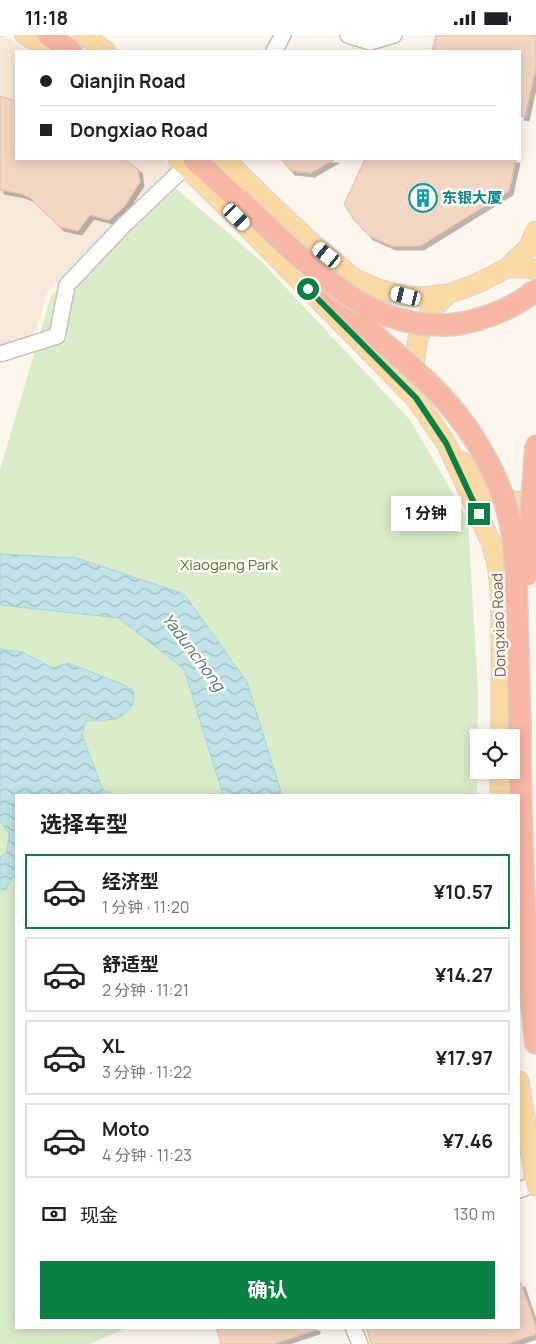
<!DOCTYPE html>
<html lang="zh">
<head>
<meta charset="utf-8">
<style>
  :root { --surface:#fff; --page:#f6f6f6; --text:#202124; --muted:#757577; --line:#e0e0e0; --accent:#0b8043 }
  body { margin:0; font-family:Manrope,"Noto Sans SC",sans-serif; background:var(--page); color:var(--text); height:100vh; display:flex; flex-direction:column; font-size:19px; white-space:nowrap }
  * { box-sizing:border-box; margin:0 }
  p { font-size:16px; color:var(--muted) }
  .icon { flex:none; width:28px; height:28px; fill:none; stroke:currentColor; stroke-width:2; stroke-linecap:round; stroke-linejoin:round }
  .map { position:relative; flex:1; overflow:hidden }
  .details { position:absolute; left:15px; top:759px; width:505px; height:535px; display:flex; flex-direction:column; background:var(--surface); border-radius:0px; box-shadow:0 2px 12px #0003 }
  .details>* { flex:none }
  .top-card { position:absolute; left:15px; top:15px; width:506px; height:110px; border-radius:0px; box-shadow:0 2px 12px #0003; display:grid; align-content:center; height:110px; padding:0 25px; background:var(--surface) }
  .fabs { position:absolute; left:470px; top:694px; display:grid; gap:10px }
  .fabs a { display:grid; place-items:center; width:50px; height:50px; border-radius:0px; background:var(--surface); box-shadow:0 2px 12px #0003; font-size:25px }
  .end { position:absolute; width:22px; height:22px; margin:-11px; border:6px solid #0b8043; background:#fff; box-shadow:0 0 0 2px #fff }
  .from { border-radius:50% }
  .bubble { position:absolute; height:35px; border-radius:0px; background:var(--surface); box-shadow:0 2px 12px #0003; font-size:16px; font-weight:700; line-height:35px; text-align:center }
  .car { position:absolute; width:15px; height:30px; margin:-15px -8px; border-radius:6px; box-shadow:0 0 4px 1px #0007; background:linear-gradient(#fff 24%,#345 0 40%,#fff 0 76%,#345 0 86%,#fff 0) }
  .top-card b { display:flex; align-items:center; gap:18px; height:48px; font-size:19px }
  .top-card b+b { border-top:1px solid var(--line) }
  .top-card i { width:12px; height:12px; background:var(--text) }
  ul { padding:0; list-style:none }
  li { display:flex; align-items:center; gap:15px; height:75px; margin:0 10px 8px; padding:0 15px; border:2px solid var(--line); border-radius:0px }
  li div { flex:1 }
  li b { display:block; font-size:19px }
  li em { font-style:normal; font-weight:700 }
  li.current { border-color:var(--accent) }
  li>.icon { width:45px; height:45px; stroke-width:1.5 }
  h2 { padding:0 25px; font-size:22px; line-height:60px }
  .pay { display:flex; align-items:center; gap:12px; height:55px; padding:0 25px; font-size:19px }
  .pay p { margin-inline-start:auto }
  .button { display:flex; gap:10px; margin-top:auto; padding:10px 25px }
  .button a { flex:1; height:58px; border-radius:0px; background:var(--accent); color:#fff; font-size:20px; font-weight:700; line-height:58px; text-align:center }
  .status { display:flex; justify-content:space-between; align-items:center; height:35px; padding:0 25px; background:var(--surface); direction:ltr }
  .status svg { height:14px; fill:currentColor }
  .map>svg:first-child { display:block }
  .residential { fill:#f5e8da }
  .park { fill:#d8ecc9 }
  .water { fill:url(#water-waves); stroke:#a5d3da }
  .building { fill:#f3d5c3; stroke:#e6bba3; filter:url(#shadow) }
  .lines { fill:none; stroke-linecap:round; stroke-linejoin:round }
  .minor-casing { stroke:#d1beb0; stroke-width:18 }
  .major-casing { stroke:#dad1cd; stroke-width:21 }
  .highway-casing { stroke:#dad1cd; stroke-width:24 }
  .minor { stroke:#fff; stroke-width:15 }
  .major { stroke:#fbd9a5; stroke-width:19 }
  .highway { stroke:#f7b7a3; stroke-width:21 }
  .highway-bridge-casing { stroke:#dad1cd; stroke-width:24; stroke-linecap:butt }
  .highway-bridge { stroke:#f7b7a3; stroke-width:21 }
  .route { stroke:#0b8043; stroke-width:6 }
  .labels { text-anchor:middle; stroke-width:5; stroke-linejoin:round; paint-order:stroke }
  .culture-label { font-size:15px; font-weight:bold; fill:#0d838f; stroke:#fffaf3; text-anchor:start }
  .park-label { font-size:15px; fill:#537a41; stroke:#fffaf3 }
  .street-label { font-size:15px; fill:#7a5c4d; stroke:#fffaf3 }
  .water-label { font-size:16px; font-style:italic; fill:#437c86; stroke:#fffaf3 }
</style>
</head>
<body>
<div class="status"><b>11:18</b><svg viewBox="0 0 49 12"><path d="M0 12V9h3v3zM5 12V6h3v6zM10 12V3h3v9zM15 12V0h3v12zM26 1h20v11H26zM47 4h2v5h-2z"/></svg></div>
<div class="map">
<svg width="536" height="1309" viewBox="0 0 536 1309">
  <defs>
    <pattern id="water-waves" width="16" height="10" patternUnits="userSpaceOnUse" patternTransform="scale(1.25)"><rect width="16" height="10" fill="#bfe3e8"/><path d="M0 5q4-4 8 0t8 0" fill="none" stroke="#a0bbbe"/></pattern>
    <filter id="shadow"><feDropShadow dx="4" dy="4" stdDeviation="0" flood-color="#0004"/></filter>
  </defs>
  <rect width="100%" height="100%" fill="#fdf6ec"/>
  <path class="residential" d="M0,0H4L25,16H16V124H163L176,134L48,256L33,305L0,314Z"/>
  <path class="park" d="M174,152L261,226L410,385L468,484L478,655L477,760H16V1292L127,1293L89,1309H0V435L51,261Z"/>
  <path class="water" d="M0,519L76,523L184,559L247,647L282,760H223L184,634L119,583L0,570Z
    M0,614L22,617L53,633L68,628L124,650L134,656L133,669L124,679L116,684L97,686L86,685L82,700L103,755L115,760H16V841L11,844L6,854L0,855V822L7,818L9,798L0,786Z"/>
  <path class="building" d="M436,0H536V32L525,82L520,81V16H432Z
    M0,61L16,66V124H124L138,134L140,147L124,172L109,185L90,180L78,196L60,192L30,163L22,159L0,155Z
    M281,124H335L311,138L291,136Z
    M365,124H516L509,156L420,211H392L369,201L354,185L344,169Z
    M519,1248H521L536,1292V1299L507,1309H371L366,1292H519Z
    M216,1292H316V1295L273,1309H221Z"/>
  <g class="lines">
    <defs>
      <path id="minor" d="M348,0L370,7L394,0
        M274,16L283,0
        M0,319L57,301L67,250L123,191L186,131
        M519,1155L535,1149
        M353,1292L360,1309"/>
      <path id="major" d="M25,0L54,16
        M83,0L106,16
        M178,124L248,193L415,363
        M225,124L256,155L313,209L355,244L378,254L406,261L425,262L448,259
        M507,233H526L536,235
        M461,426L489,456L513,466L536,467
        M501,702V589L500,554L497,529L491,508L463,444L446,408L415,363L413,347L415,322L418,304L427,282L435,271L448,259L478,248L507,233L528,213L536,196
        M500,760V735
        M519,1046L536,1151"/>
      <path id="highway" d="M48,0L71,16
        M194,124L250,176
        M323,249L363,290
        M520,734C522,825 525,917 536,1008"/>
    </defs>
    <use href="#minor" class="minor-casing"/>
    <use href="#major" class="major-casing"/>
    <use href="#highway" class="highway-casing"/>
    <use href="#minor" class="minor"/>
    <use href="#major" class="major"/>
    <use href="#highway" class="highway"/>
    <defs>
      <path id="highway-bridge" d="M238,164C275,198 316,241 359,267C394,288 440,297 479,284C500,278 519,269 536,255
        M363,290C389,313 418,336 442,362C476,399 503,446 512,496C514,511 515,526 516,541L520,695
        M527,540L536,410
        M520,734V680"/>
    </defs>
    <use href="#highway-bridge" class="highway-bridge-casing"/>
    <use href="#highway-bridge" class="highway-bridge"/>
  </g>
  <g class="lines">
    <path class="route" d="M308,254L416,363L446,408L479,479"/>
  </g>
  <defs>
    <symbol id="building-ring" viewBox="-11 -11 22 22"><circle r="9.5" fill="#fffaf3" stroke="#0f9aa8" stroke-width="1.5"/><path d="M-4-6H4V6H1V3H-1V6H-4ZM-2.5-4.3h1.7v1.8h-1.7ZM.8-4.3h1.7v1.8H.8ZM-2.5-1h1.7V.8h-1.7ZM.8-1h1.7V.8H.8Z" fill="#0f9aa8"/></symbol>
  </defs>
  <g fill-rule="evenodd">
    <use href="#building-ring" x="407" y="147" width="32" height="32"/>
  </g>
  <g class="labels">
    <g class="culture-label">
      <text x="442" y="168">东银大厦</text>
    </g>
    <g class="park-label">
      <text x="229" y="535">Xiaogang Park</text>
    </g>
    <g class="street-label">
      <text transform="translate(499 590) rotate(-92)" y="5">Dongxiao Road</text>
    </g>
    <g class="water-label">
      <text transform="translate(194 617) rotate(53)" y="6">Yadunchong</text>
    </g>
  </g>
</svg>
<div class="fabs">
<a><svg class="icon" aria-label="locate" viewBox="0 0 24 24"><circle cx="12" cy="12" r="6"/><path d="M12 2v4M12 18v4M2 12h4M18 12h4"/></svg></a>
</div>
<i class="end from" style="left:308px;top:254px"></i>
<i class="end" style="left:479px;top:479px"></i>
<div class="bubble" style="left:391px;top:461px;width:70px">1 分钟</div>
<i class="car" style="left:237px;top:182px;rotate:135deg"></i>
<i class="car" style="left:327px;top:220px;rotate:309deg"></i>
<i class="car" style="left:406px;top:261px;rotate:284deg"></i>
<div class="top-card">
<b><i class="from"></i>Qianjin Road</b>
<b><i></i>Dongxiao Road</b>
</div>
<section class="details">
<h2>选择车型</h2>
<ul>
<li class="current"><svg class="icon" aria-label="car" viewBox="0 0 24 24"><path d="M5 17H2v-5l4-1 3-4h7l3 4 3 1v5h-3M9 17h6M6 11h13"/><circle cx="7" cy="17" r="2"/><circle cx="17" cy="17" r="2"/></svg><div><b>经济型</b><p>1 分钟 · 11:20</p></div><em>¥10.57</em></li>
<li><svg class="icon" aria-label="car" viewBox="0 0 24 24"><path d="M5 17H2v-5l4-1 3-4h7l3 4 3 1v5h-3M9 17h6M6 11h13"/><circle cx="7" cy="17" r="2"/><circle cx="17" cy="17" r="2"/></svg><div><b>舒适型</b><p>2 分钟 · 11:21</p></div><em>¥14.27</em></li>
<li><svg class="icon" aria-label="car" viewBox="0 0 24 24"><path d="M5 17H2v-5l4-1 3-4h7l3 4 3 1v5h-3M9 17h6M6 11h13"/><circle cx="7" cy="17" r="2"/><circle cx="17" cy="17" r="2"/></svg><div><b>XL</b><p>3 分钟 · 11:22</p></div><em>¥17.97</em></li>
<li><svg class="icon" aria-label="car" viewBox="0 0 24 24"><path d="M5 17H2v-5l4-1 3-4h7l3 4 3 1v5h-3M9 17h6M6 11h13"/><circle cx="7" cy="17" r="2"/><circle cx="17" cy="17" r="2"/></svg><div><b>Moto</b><p>4 分钟 · 11:23</p></div><em>¥7.46</em></li>
</ul>
<div class="pay"><svg class="icon" aria-label="cash" viewBox="0 0 24 24"><path d="M3 7h18v10H3z"/><circle cx="12" cy="12" r="2"/></svg>现金<p>130 m</p></div>
<div class="button"><a>确认</a></div>
</section>
</div>
</body>
</html>
